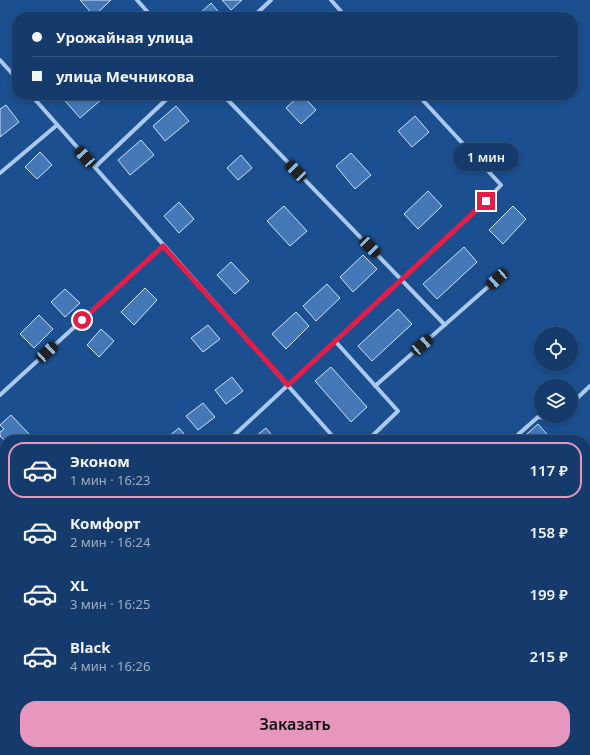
<!DOCTYPE html>
<html lang="ru">
<head>
<meta charset="utf-8">
<style>
  :root { --surface:#143b6b; --page:#1d4271; --text:#f1f3f6; --muted:#9dadc1; --line:#33557e; --accent:#e797bd }
  body { margin:0; font-family:"Noto Sans",sans-serif; background:var(--page); color:var(--text); height:100vh; display:flex; flex-direction:column; font-size:15px; white-space:nowrap }
  * { box-sizing:border-box; margin:0 }
  p { font-size:13px; color:var(--muted) }
  .icon { flex:none; width:22px; height:22px; fill:none; stroke:currentColor; stroke-width:2; stroke-linecap:round; stroke-linejoin:round }
  .map { position:relative; flex:1; overflow:hidden }
  .side { position:absolute; left:0px; top:435px; width:590px; height:320px; display:flex; flex-direction:column; background:var(--surface); border-radius:16px 16px 0 0; box-shadow:0 2px 6px #0003,0 0 0 1px var(--line) }
  .side>* { flex:none }
  .guide { position:absolute; left:12px; top:12px; width:566px; height:88px; border-radius:16px; box-shadow:0 2px 6px #0003,0 0 0 1px var(--line); display:grid; align-content:center; height:88px; padding:0 20px; background:var(--surface) }
  .buttons { position:absolute; left:534px; top:327px; display:grid; gap:8px }
  .buttons a { display:grid; place-items:center; width:44px; height:44px; border-radius:50%; background:var(--surface); box-shadow:0 2px 6px #0003,0 0 0 1px var(--line); font-size:20px }
  .end { position:absolute; width:18px; height:18px; margin:-9px; border:5px solid #e11d48; background:#fff; box-shadow:0 0 0 2px #fff }
  .from { border-radius:50% }
  .bubble { position:absolute; height:28px; border-radius:14px; background:var(--surface); box-shadow:0 2px 6px #0003,0 0 0 1px var(--line); font-size:13px; font-weight:600; line-height:28px; text-align:center }
  .car { position:absolute; width:12px; height:24px; margin:-12px -6px; border-radius:5px; box-shadow:0 0 3px 1px #0007; background:linear-gradient(#222 24%,#8ab4d8 0 40%,#222 0 76%,#8ab4d8 0 86%,#222 0) }
  .guide b { display:flex; align-items:center; gap:14px; height:38px; font-size:15px }
  .guide b+b { border-top:1px solid var(--line) }
  .guide i { width:10px; height:10px; background:var(--text) }
  ul { padding:7px 0 0; list-style:none }
  li { display:flex; align-items:center; gap:12px; height:56px; margin:0 8px 6px; padding:0 12px; border:2px solid transparent; border-radius:16px }
  li div { flex:1 }
  li b { display:block; font-size:15px }
  li em { font-style:normal; font-weight:600 }
  li.selected { border-color:var(--accent) }
  li>.icon { width:36px; height:36px; stroke-width:1.5 }
  .action { display:flex; gap:8px; margin-top:auto; padding:8px 20px }
  .action a { flex:1; height:46px; border-radius:16px; background:var(--accent); color:#111; font-size:16px; font-weight:600; line-height:46px; text-align:center }
  .map>svg:first-child { display:block }
  .building { fill:#4478b7; stroke:#cfe3fa }
  .lines { fill:none; stroke-linecap:round; stroke-linejoin:round }
  .service { stroke:#a9c9ee; stroke-width:3 }
  .minor { stroke:#a9c9ee; stroke-width:4 }
  .route { stroke:#e11d48; stroke-width:5 }
</style>
</head>
<body>
<div class="map">
<svg width="590" height="755" viewBox="0 0 590 755">
  <rect width="100%" height="100%" fill="#1b4f8f"/>
  <path class="building" d="M80,0H111L94,16Z
    M222,0H242L231,10Z
    M211,3L223,17H196Z
    M60,95H99L102,99L80,118Z
    M300,95H302L316,110L301,124L286,108Z
    M6,105L19,122L0,137V109Z
    M176,106L189,121L165,141L153,126Z
    M415,116L429,132L412,147L398,131Z
    M141,140L154,155L130,175L118,160Z
    M40,152L52,165L37,179L25,167Z
    M351,153L371,175L355,189L336,166Z
    M241,155L252,168L238,180L227,168Z
    M428,191L442,206L418,229L404,214Z
    M179,202L194,219L179,233L164,216Z
    M284,206L307,231L290,246L267,221Z
    M513,206L526,219L503,244L489,230Z
    M464,247L477,262L437,299L423,284Z
    M363,255L377,269L353,292L340,277Z
    M231,262L249,281L235,294L217,275Z
    M327,284L340,298L316,321L303,306Z
    M145,288L157,300L134,325L121,312Z
    M65,289L80,303L65,317L51,302Z
    M398,309L412,324L372,361L358,346Z
    M296,312L309,326L286,349L272,334Z
    M39,315L53,329L34,348L20,334Z
    M208,325L220,339L203,352L191,338Z
    M101,329L114,341L99,357L87,345Z
    M331,367L367,407L351,422L315,381Z
    M232,377L243,391L226,404L215,390Z
    M203,403L215,417L198,430L186,416Z
    M11,415L29,434L23,440H5V441L0,436V432L4,429L0,425Z
    M538,424L552,440H520Z
    M179,428L189,440H164Z
    M266,428L276,440H251Z
    M590,560V595L587,597L585,595V565Z
    M1,585L5,591V605L0,609Z
    M0,676L5,683V692L0,696Z
    M585,688L589,692L585,696Z
    M100,750H126L120,755H104Z
    M198,750H212L216,755H192Z
    M391,750H397L401,755H385Z"/>
  <g class="lines">
    <path class="service" d="M585,538L590,534"/>
    <path class="minor" d="M137,0L152,17
      M331,0L346,17
      M253,17L271,0
      M0,60L17,79
      M31,95L336,440
      M223,95L445,325
      M95,167L171,95
      M0,173L57,125
      M335,341L398,411L368,440
      M375,386L497,279
      M0,395L163,246
      M571,404L590,386
      M229,440L486,201L501,185L418,95
      M512,440L538,417L555,419L558,416
      M585,647L590,643
      M0,653L5,649
      M162,755L168,750
      M464,755L470,750"/>
  </g>
  <g class="lines">
    <path class="route" d="M82,320L163,246L288,385L486,201"/>
  </g>
</svg>
<div class="buttons">
<a><svg class="icon" aria-label="locate" viewBox="0 0 24 24"><circle cx="12" cy="12" r="6"/><path d="M12 2v4M12 18v4M2 12h4M18 12h4"/></svg></a>
<a><svg class="icon" aria-label="layers" viewBox="0 0 24 24"><path d="M12 4l9 5-9 5-9-5zM3 14l9 5 9-5"/></svg></a>
</div>
<i class="end from" style="left:82px;top:320px"></i>
<i class="end" style="left:486px;top:201px"></i>
<div class="bubble" style="left:453px;top:143px;width:66px">1 мин</div>
<i class="car" style="left:85px;top:157px;rotate:318deg"></i>
<i class="car" style="left:296px;top:171px;rotate:316deg"></i>
<i class="car" style="left:370px;top:247px;rotate:136deg"></i>
<i class="car" style="left:497px;top:279px;rotate:228deg"></i>
<i class="car" style="left:422px;top:345px;rotate:49deg"></i>
<i class="car" style="left:47px;top:352px;rotate:47deg"></i>
<div class="guide">
<b><i class="from"></i>Урожайная улица</b>
<b><i></i>улица Мечникова</b>
</div>
<section class="side">
<ul>
<li class="selected"><svg class="icon" aria-label="car" viewBox="0 0 24 24"><path d="M5 17H2v-5l4-1 3-4h7l3 4 3 1v5h-3M9 17h6M6 11h13"/><circle cx="7" cy="17" r="2"/><circle cx="17" cy="17" r="2"/></svg><div><b>Эконом</b><p>1 мин · 16:23</p></div><em>117 ₽</em></li>
<li><svg class="icon" aria-label="car" viewBox="0 0 24 24"><path d="M5 17H2v-5l4-1 3-4h7l3 4 3 1v5h-3M9 17h6M6 11h13"/><circle cx="7" cy="17" r="2"/><circle cx="17" cy="17" r="2"/></svg><div><b>Комфорт</b><p>2 мин · 16:24</p></div><em>158 ₽</em></li>
<li><svg class="icon" aria-label="car" viewBox="0 0 24 24"><path d="M5 17H2v-5l4-1 3-4h7l3 4 3 1v5h-3M9 17h6M6 11h13"/><circle cx="7" cy="17" r="2"/><circle cx="17" cy="17" r="2"/></svg><div><b>XL</b><p>3 мин · 16:25</p></div><em>199 ₽</em></li>
<li><svg class="icon" aria-label="car" viewBox="0 0 24 24"><path d="M5 17H2v-5l4-1 3-4h7l3 4 3 1v5h-3M9 17h6M6 11h13"/><circle cx="7" cy="17" r="2"/><circle cx="17" cy="17" r="2"/></svg><div><b>Black</b><p>4 мин · 16:26</p></div><em>215 ₽</em></li>
</ul>
<div class="action"><a>Заказать</a></div>
</section>
</div>
</body>
</html>
